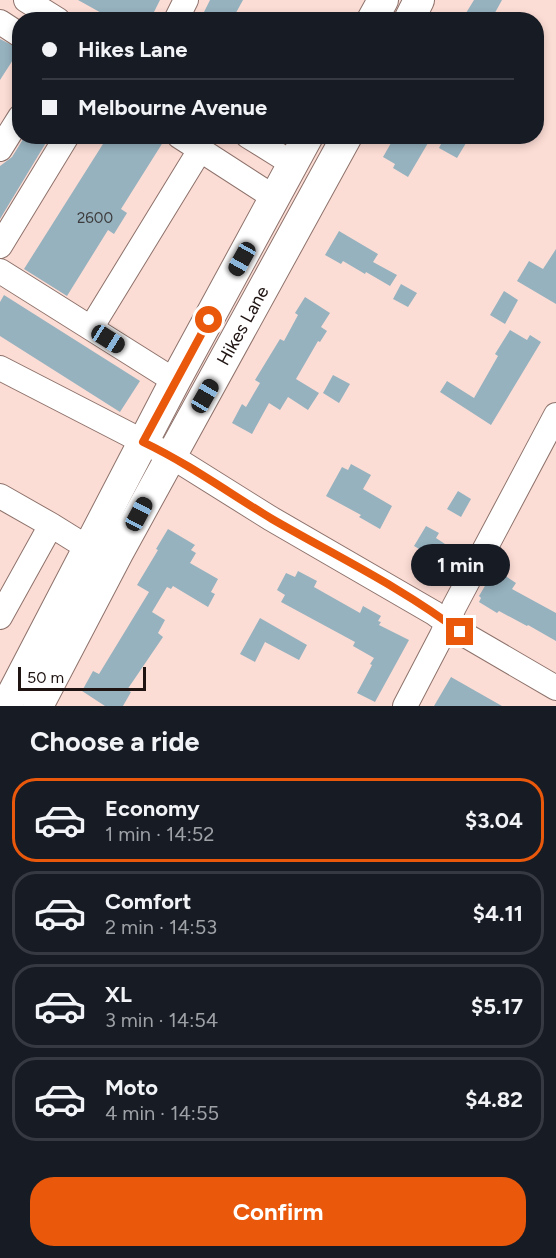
<!DOCTYPE html>
<html lang="en">
<head>
<meta charset="utf-8">
<style>
  :root { --surface:#171b24; --page:#242831; --text:#f1f3f6; --muted:#9ea1a6; --line:#363941; --accent:#ea580c }
  body { margin:0; font-family:Figtree,sans-serif; background:var(--page); color:var(--text); height:100vh; display:flex; flex-direction:column; font-size:22px; white-space:nowrap }
  * { box-sizing:border-box; margin:0 }
  p { font-size:20px; color:var(--muted) }
  .icon { flex:none; width:33px; height:33px; fill:none; stroke:currentColor; stroke-width:2; stroke-linecap:round; stroke-linejoin:round }
  .map { position:relative; height:706px; overflow:hidden }
  .drawer { display:flex; flex-direction:column; background:var(--surface); flex:1 }
  .drawer>* { flex:none }
  .top-card { position:absolute; left:12px; top:12px; width:532px; height:132px; border-radius:24px; box-shadow:0 3px 9px #0003; display:grid; align-content:center; height:132px; padding:0 30px; background:var(--surface) }
  .scale { position:absolute; left:18px; bottom:15px; width:128px; box-sizing:border-box; padding-left:6px; border:3px solid #1f1412; border-top:0; font-size:16px; line-height:21px; white-space:nowrap; color:#1f1412; -webkit-text-stroke:4px #fff; paint-order:stroke }
  .end { position:absolute; width:27px; height:27px; margin:-14px; border:8px solid #ea580c; background:#fff; box-shadow:0 0 0 3px #fff }
  .from { border-radius:50% }
  .bubble { position:absolute; height:42px; border-radius:21px; background:var(--surface); box-shadow:0 3px 9px #0003; font-size:20px; font-weight:700; line-height:42px; text-align:center }
  .car { position:absolute; width:18px; height:36px; margin:-18px -9px; border-radius:8px; box-shadow:0 0 4px 2px #0007; background:linear-gradient(#222 24%,#8ab4d8 0 40%,#222 0 76%,#8ab4d8 0 86%,#222 0) }
  .top-card b { display:flex; align-items:center; gap:21px; height:57px; font-size:22px }
  .top-card b+b { border-top:2px solid var(--line) }
  .top-card i { width:15px; height:15px; background:var(--text) }
  ul { padding:0; list-style:none }
  li { display:flex; align-items:center; gap:18px; height:84px; margin:0 12px 9px; padding:0 18px; border:3px solid var(--line); border-radius:24px }
  li div { flex:1 }
  li b { display:block; font-size:22px }
  li em { font-style:normal; font-weight:700 }
  li.current { border-color:var(--accent) }
  li>.icon { width:54px; height:54px; stroke-width:1.5 }
  h2 { padding:0 30px; font-size:27px; line-height:72px }
  .action { display:flex; gap:12px; margin-top:auto; padding:12px 30px }
  .action a { flex:1; height:69px; border-radius:24px; background:var(--accent); color:#fff; font-size:24px; font-weight:700; line-height:69px; text-align:center }
  .map>svg:first-child { display:block }
  .building { fill:#96b2bf }
  .lines { fill:none; stroke-linecap:round; stroke-linejoin:round }
  .minor-casing { stroke:#8d726b; stroke-width:26 }
  .major-casing { stroke:#8d726b; stroke-width:32 }
  .minor { stroke:#fff; stroke-width:24 }
  .major { stroke:#fff; stroke-width:30 }
  .route { stroke:#ea580c; stroke-width:8 }
  .labels { text-anchor:middle; stroke-width:4.5; stroke-linejoin:round; paint-order:stroke }
  .number-label { font-size:15px; fill:#3d3c3d }
  .street-label { font-size:18px; fill:#1f1412; stroke:#fff }
</style>
</head>
<body>
<div class="map">
<svg width="556" height="706" viewBox="0 0 556 706">
  <rect width="100%" height="100%" fill="#fcddd5"/>
  <path class="building" d="M78,0H160L150,20H114Z
    M210,0H243L232,20H200Z
    M474,0H502L491,20H478L466,13Z
    M0,39L20,49L0,80Z
    M25,136H50L0,219V166L12,157Z
    M108,136H165V139L121,209L127,213L114,234L108,230L67,296L24,269Z
    M395,136H417L428,143L408,177L393,168L395,164L383,157Z
    M445,136H455L466,143L457,158L439,148Z
    M339,231L378,254L373,262L397,275L390,286L366,272L365,274L343,261L341,264L325,255Z
    M556,249V304L517,281L529,261L543,269Z
    M401,284L417,293L408,307L393,299Z
    M504,291L518,300L505,324L490,315Z
    M4,295L140,381L120,412L0,336V302Z
    M305,297L330,313L321,327L327,331L320,342L318,341L296,379L319,393L308,410L288,397L280,410L269,403L252,434L232,423L242,404L246,407L260,383L255,380L280,339L284,341L298,315L295,313Z
    M510,330L527,340L530,335L541,342L491,425L440,392L447,381L474,398L498,356L495,354Z
    M333,375L350,384L339,403L323,393Z
    M351,464L371,475L363,489L392,506L380,529L359,517L361,515L326,496L342,467L348,470Z
    M458,491L471,499L461,517L447,509Z
    M426,526L439,533L436,538L445,544L434,562L417,553L419,549L414,546Z
    M168,529L195,545L191,550L196,553L190,563L218,579L211,592L215,594L208,607L173,586L171,589L167,587L152,612L165,620L158,633L163,637L127,690L131,692L123,706H105L82,691L93,671L99,674L149,592L137,585L158,550L156,549Z
    M495,569L516,583L512,589L556,613V641L528,625L527,626L499,611L497,613L479,602L481,598L479,596Z
    M298,571L317,581L314,587L360,613L363,606L381,616L378,621L381,622L379,625L409,640L375,702L357,693L372,665L370,664L374,658L353,646L355,642L281,602L285,595L277,590L286,573L295,577Z
    M260,618L307,645L299,660L265,642L255,662L240,654Z
    M451,677L502,706H434Z"/>
  <g class="lines">
    <defs>
      <path id="minor" d="M26,0L58,20
        M176,20L186,0
        M0,22L20,35
        M179,136L275,198
        M248,136L293,164
        M0,149L20,117
        M0,246L67,136
        M0,271L175,381
        M91,328L200,150
        M0,368L171,456L270,518L434,613L460,632L556,688
        M0,496L51,525L0,617
        M51,525L88,548
        M405,706L442,635L454,607L556,415"/>
      <g id="major">
        <path d="M372,20L383,0"/>
        <path d="M409,20L419,0"/>
        <path d="M6,706L175,381L308,136"/>
        <path id="s1" d="M38,706L118,553L347,136"/>
      </g>
    </defs>
    <use href="#minor" class="minor-casing"/>
    <use href="#major" class="major-casing"/>
    <use href="#minor" class="minor"/>
    <use href="#major" class="major"/>
  </g>
  <g class="lines">
    <path class="route" d="M209,320L143,442C189,464 229,493 272,519C334,555 403,588 460,632"/>
  </g>
  <g class="labels">
    <g class="number-label">
      <text x="95" y="223">2600</text>
    </g>
    <g class="street-label">
      <text dy="6" stroke="none"><textPath href="#s1" startOffset="432">Hikes Lane</textPath></text>
    </g>
  </g>
</svg>
<div class="scale">50 m</div>
<i class="end from" style="left:209px;top:320px"></i>
<i class="end" style="left:460px;top:632px"></i>
<div class="bubble" style="left:411px;top:544px;width:99px">1 min</div>
<i class="car" style="left:242px;top:259px;rotate:209deg"></i>
<i class="car" style="left:108px;top:339px;rotate:122deg"></i>
<i class="car" style="left:205px;top:396px;rotate:30deg"></i>
<i class="car" style="left:139px;top:514px;rotate:28deg"></i>
<div class="top-card">
<b><i class="from"></i>Hikes Lane</b>
<b><i></i>Melbourne Avenue</b>
</div>
</div>
<section class="drawer">
<h2>Choose a ride</h2>
<ul>
<li class="current"><svg class="icon" aria-label="car" viewBox="0 0 24 24"><path d="M5 17H2v-5l4-1 3-4h7l3 4 3 1v5h-3M9 17h6M6 11h13"/><circle cx="7" cy="17" r="2"/><circle cx="17" cy="17" r="2"/></svg><div><b>Economy</b><p>1 min · 14:52</p></div><em>$3.04</em></li>
<li><svg class="icon" aria-label="car" viewBox="0 0 24 24"><path d="M5 17H2v-5l4-1 3-4h7l3 4 3 1v5h-3M9 17h6M6 11h13"/><circle cx="7" cy="17" r="2"/><circle cx="17" cy="17" r="2"/></svg><div><b>Comfort</b><p>2 min · 14:53</p></div><em>$4.11</em></li>
<li><svg class="icon" aria-label="car" viewBox="0 0 24 24"><path d="M5 17H2v-5l4-1 3-4h7l3 4 3 1v5h-3M9 17h6M6 11h13"/><circle cx="7" cy="17" r="2"/><circle cx="17" cy="17" r="2"/></svg><div><b>XL</b><p>3 min · 14:54</p></div><em>$5.17</em></li>
<li><svg class="icon" aria-label="car" viewBox="0 0 24 24"><path d="M5 17H2v-5l4-1 3-4h7l3 4 3 1v5h-3M9 17h6M6 11h13"/><circle cx="7" cy="17" r="2"/><circle cx="17" cy="17" r="2"/></svg><div><b>Moto</b><p>4 min · 14:55</p></div><em>$4.82</em></li>
</ul>
<div class="action"><a>Confirm</a></div>
</section>
</body>
</html>
